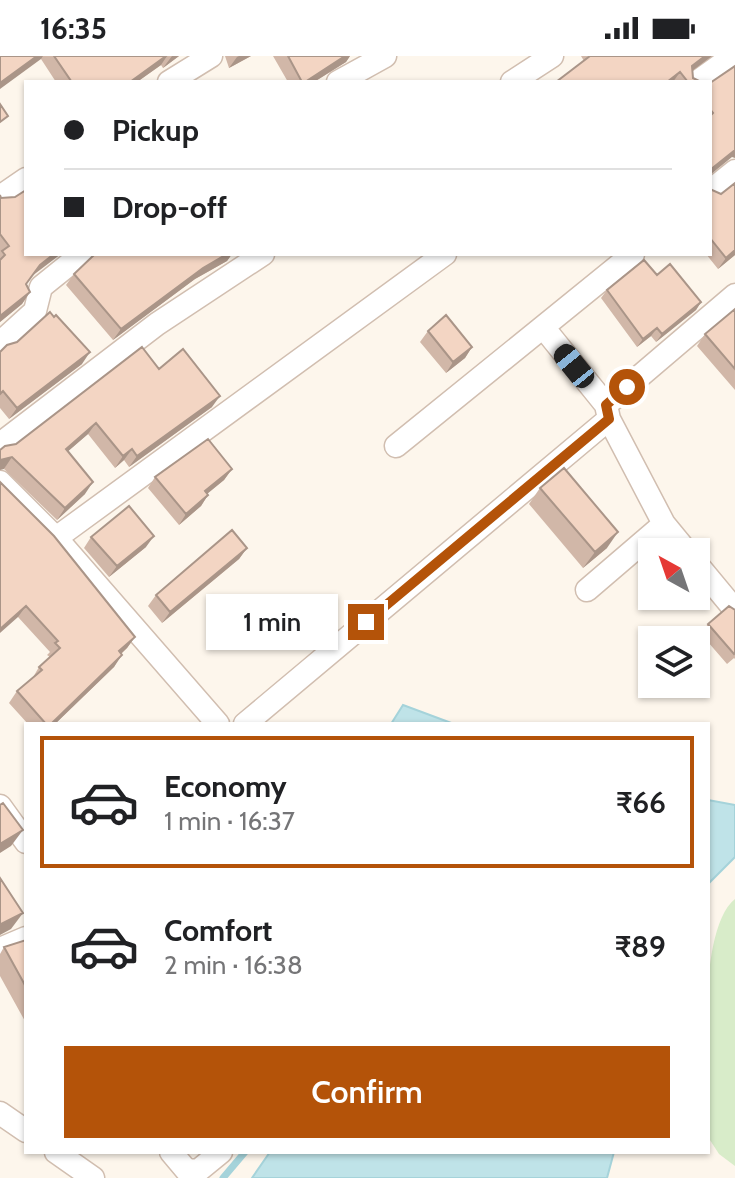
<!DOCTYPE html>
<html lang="en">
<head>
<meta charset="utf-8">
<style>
  :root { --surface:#fff; --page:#f6f6f6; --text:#202124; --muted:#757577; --line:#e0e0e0; --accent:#b45309 }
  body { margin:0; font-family:Cabin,sans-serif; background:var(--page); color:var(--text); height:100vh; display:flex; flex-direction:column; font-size:30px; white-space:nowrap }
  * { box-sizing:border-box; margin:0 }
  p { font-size:26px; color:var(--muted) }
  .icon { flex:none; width:44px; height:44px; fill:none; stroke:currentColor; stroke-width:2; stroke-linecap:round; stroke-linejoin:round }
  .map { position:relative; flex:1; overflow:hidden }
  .panel { position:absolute; left:24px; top:666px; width:686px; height:432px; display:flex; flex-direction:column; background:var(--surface); border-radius:0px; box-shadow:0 2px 6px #0004 }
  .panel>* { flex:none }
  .top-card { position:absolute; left:24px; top:24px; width:688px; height:176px; border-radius:0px; box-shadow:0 2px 6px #0004; display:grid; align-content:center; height:176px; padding:0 40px; background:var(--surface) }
  .needle { width:52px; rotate:320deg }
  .fabs { position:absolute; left:638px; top:482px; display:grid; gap:16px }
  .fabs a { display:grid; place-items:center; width:72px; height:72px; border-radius:0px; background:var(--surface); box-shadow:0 2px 6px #0004; font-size:40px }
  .end { position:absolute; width:36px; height:36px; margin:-18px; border:10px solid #b45309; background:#fff; box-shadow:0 0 0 4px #fff }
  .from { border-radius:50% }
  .bubble { position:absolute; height:56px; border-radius:0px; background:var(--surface); box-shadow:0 2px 6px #0004; font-size:26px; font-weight:600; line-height:56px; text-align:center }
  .car { position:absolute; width:24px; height:48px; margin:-24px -12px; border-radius:10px; box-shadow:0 0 6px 2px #0007; background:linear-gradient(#222 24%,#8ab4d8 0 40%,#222 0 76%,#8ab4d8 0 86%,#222 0) }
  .top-card b { display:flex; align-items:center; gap:28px; height:76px; font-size:30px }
  .top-card b+b { border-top:2px solid var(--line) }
  .top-card i { width:20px; height:20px; background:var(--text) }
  ul { padding:14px 0 0; list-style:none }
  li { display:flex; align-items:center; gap:24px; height:132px; margin:0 16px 12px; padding:0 24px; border:4px solid transparent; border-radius:0px }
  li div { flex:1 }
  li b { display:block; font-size:30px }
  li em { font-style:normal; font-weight:600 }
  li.current { border-color:var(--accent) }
  li>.icon { width:72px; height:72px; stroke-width:1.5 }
  .primary-button { display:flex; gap:16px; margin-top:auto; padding:16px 40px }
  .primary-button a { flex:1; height:92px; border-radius:0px; background:var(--accent); color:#fff; font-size:32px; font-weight:600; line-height:92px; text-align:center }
  .status { display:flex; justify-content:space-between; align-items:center; height:56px; padding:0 40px; background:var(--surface); direction:ltr }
  .status svg { height:22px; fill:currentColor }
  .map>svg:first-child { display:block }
  .green { fill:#d8ecc9 }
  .water { fill:#bfe3e8; stroke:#a5d3da; stroke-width:2 }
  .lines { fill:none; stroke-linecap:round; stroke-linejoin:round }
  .stream { stroke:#a5d3da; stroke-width:7 }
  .street-casing { stroke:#d1beb0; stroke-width:25 }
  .street { stroke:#fff; stroke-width:22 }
  .wall { fill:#d1b7a8 }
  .shaded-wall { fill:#aa9588 }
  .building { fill:#f3d5c3; stroke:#aa9588; stroke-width:2 }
  .route { stroke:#b45309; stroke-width:10 }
</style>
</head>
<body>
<div class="status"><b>16:35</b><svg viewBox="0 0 49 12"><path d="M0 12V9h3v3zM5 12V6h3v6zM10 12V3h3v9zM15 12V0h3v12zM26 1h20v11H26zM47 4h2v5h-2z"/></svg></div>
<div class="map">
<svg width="735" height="1122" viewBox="0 0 735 1122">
  <rect width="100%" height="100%" fill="#fdf6ec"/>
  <path class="green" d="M735,843V1110L719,1098L708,1081C708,1029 695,875 735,843Z"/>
  <path class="water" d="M403,649L454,668H391Z
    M708,744L735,749V801L708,828Z
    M270,1096H614L607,1122H252Z"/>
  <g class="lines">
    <path class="stream" d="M223,1122L245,1096"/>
    <defs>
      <path id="street" d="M169,26L211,0
        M338,26L385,0
        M512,26L552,0
        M697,26L733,0
        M710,135L735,115
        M0,141L26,123
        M0,287L35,255L41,231L82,198
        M606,349L543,271L633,198
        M609,363L664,468L687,496
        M0,388L157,268L263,198
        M396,390L543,271
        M0,426L56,482
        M696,507L735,554
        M587,534L664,468
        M218,668L56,482L445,198
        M245,668L609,363L606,349L735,239
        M0,750L26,786
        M0,893L26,882
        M0,1057L26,1075
        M56,1096L93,1122
        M171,1096L187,1115L199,1114L221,1096"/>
    </defs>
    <use href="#street" class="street-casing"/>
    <use href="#street" class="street"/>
  </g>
  <path class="wall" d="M0,0H179L163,12L161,9L137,26H56L41,3Z
    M225,0H251L229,12Z
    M273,0H350L346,6L314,26H288Z
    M581,0H712L692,15L693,22L701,26H556L584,5Z
    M735,127V199L718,213L706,198H710V133L721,138Z
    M0,139L32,220L26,228L30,236L22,248L0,266Z
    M94,198H232L227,205L195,223L113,284L66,229L74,218Z
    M657,219L701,246L696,254L656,286L651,280L637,291L601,242L607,234Z
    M735,253V334L697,290L705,278Z
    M428,275L472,291L465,302L446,317L420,286Z
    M0,296L82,308L9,363L0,352Z
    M159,313L212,351L129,411L124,404L115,412L88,378L68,395L85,438L57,464L4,413L16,388Z
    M232,413L224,424L207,438L208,439L201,450L179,469L148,432L155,421Z
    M0,426L135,581L127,592L121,598L114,611L55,668H28L9,647L17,635L32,623L39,611L50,601L47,599L50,596L18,561Z
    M540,432L607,492L583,512L529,448Z
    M91,481L146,491L109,521L84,492Z
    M247,492L239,503L162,567L148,550L156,539Z
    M735,554V603L734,602L727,608L701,578L708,568Z
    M26,884V967L0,920V898L4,891Z"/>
  <path class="shaded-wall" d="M37,0H43L41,3L0,33V27Z
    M166,0H167L161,9L137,26H130Z
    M172,0H179L163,12Z
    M239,0H251L229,12L237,1Z
    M345,0H350L346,6L314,26H305Z
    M705,0H712L684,21L692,10Z
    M680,16L673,26H667Z
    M735,94V102L732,101L710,119V114Z
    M735,194V199L718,213L726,202Z
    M54,198H61L32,220L40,209Z
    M227,198H232L227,205L195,223L113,284L121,273L203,212Z
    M30,236L22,248L0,266V260Z
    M701,246L696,254L656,286L662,278Z
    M657,272L651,280L637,291L643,283Z
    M472,291L465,302L446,317L453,306Z
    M90,296L82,308L9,363L17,352Z
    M220,340L212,351L129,411L137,400Z
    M96,367L88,378L58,404L66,393Z
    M132,393L124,404L115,412L123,400Z
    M12,401L4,413L0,414V404Z
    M232,413L224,424L197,446L205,435Z
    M93,426L85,438L57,464L65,452Z
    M208,439L201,450L179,469L186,458Z
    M618,476L607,492L583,512L595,496Z
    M154,480L146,491L109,521L117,510Z
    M247,492L239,503L162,567L170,556Z
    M26,550L18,561L0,577V573Z
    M135,581L127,592L111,607L119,595Z
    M122,599L114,611L55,668H51Z
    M23,774L11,790L0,797V788Z
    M23,857L11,873L0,879V869Z"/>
  <path class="building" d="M0,0H37L0,27Z
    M54,0H166L130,26H70L71,25Z
    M288,0H345L305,26H302Z
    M590,0H705L692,10L693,22L701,26H688L680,16L667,26H556Z
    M735,10V94L710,114V60L713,57L710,53V27Z
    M0,48L8,60L0,66Z
    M735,127V194L726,202L710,182V133L721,138Z
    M26,134V198H54L40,209L26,228L30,236L0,260V204L5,199L2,195L9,190L0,178V139L1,142L15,141Z
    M95,198H227L203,212L121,273L74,218Z
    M644,204L657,219L670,208L701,246L662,278L657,272L643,283L607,234Z
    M735,253V313L705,278Z
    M50,256L54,261L56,259L90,296L17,352L3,335L0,338V296L7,289L17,286Z
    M446,259L472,291L453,306L428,275Z
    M142,291L159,313L183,293L220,340L137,400L132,393L123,400L96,367L66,393L93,426L65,452L12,401L0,404V394L5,390L16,388Z
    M208,383L232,413L205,435L208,439L186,458L155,421Z
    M564,412L618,476L595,496L540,432Z
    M0,426L54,480L135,581L119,595L122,599L51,668H46L17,635L42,614L39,611L60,592L55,587L58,585L26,550L0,573Z
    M129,450L154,480L117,510L91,481Z
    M232,474L247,492L170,556L156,539Z
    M729,550L735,554V597L734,598L708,568Z
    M3,747L23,774L0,788V749Z
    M0,822L23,857L1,868L0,870Z
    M26,884V931L4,891Z"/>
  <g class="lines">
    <path class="route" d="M366,566L609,363L606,349L627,331"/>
  </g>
</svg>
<div class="fabs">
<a><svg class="needle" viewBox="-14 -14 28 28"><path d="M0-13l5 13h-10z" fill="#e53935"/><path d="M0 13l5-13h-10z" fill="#757577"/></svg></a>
<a><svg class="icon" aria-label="layers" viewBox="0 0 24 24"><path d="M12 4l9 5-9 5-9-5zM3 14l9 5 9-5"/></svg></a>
</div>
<i class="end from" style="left:627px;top:331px"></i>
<i class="end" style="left:366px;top:566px"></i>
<div class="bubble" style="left:206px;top:538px;width:132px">1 min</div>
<i class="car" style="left:574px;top:310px;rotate:321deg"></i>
<div class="top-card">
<b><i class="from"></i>Pickup</b>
<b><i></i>Drop-off</b>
</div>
<section class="panel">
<ul>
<li class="current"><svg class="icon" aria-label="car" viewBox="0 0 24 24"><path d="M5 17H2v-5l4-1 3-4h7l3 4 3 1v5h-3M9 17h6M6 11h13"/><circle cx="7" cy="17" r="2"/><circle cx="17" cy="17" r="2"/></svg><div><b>Economy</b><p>1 min · 16:37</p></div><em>₹66</em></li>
<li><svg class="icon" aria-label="car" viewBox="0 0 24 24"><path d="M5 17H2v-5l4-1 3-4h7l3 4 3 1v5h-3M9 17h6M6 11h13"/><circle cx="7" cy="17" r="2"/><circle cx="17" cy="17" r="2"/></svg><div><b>Comfort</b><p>2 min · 16:38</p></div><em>₹89</em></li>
</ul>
<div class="primary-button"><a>Confirm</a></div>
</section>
</div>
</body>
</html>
